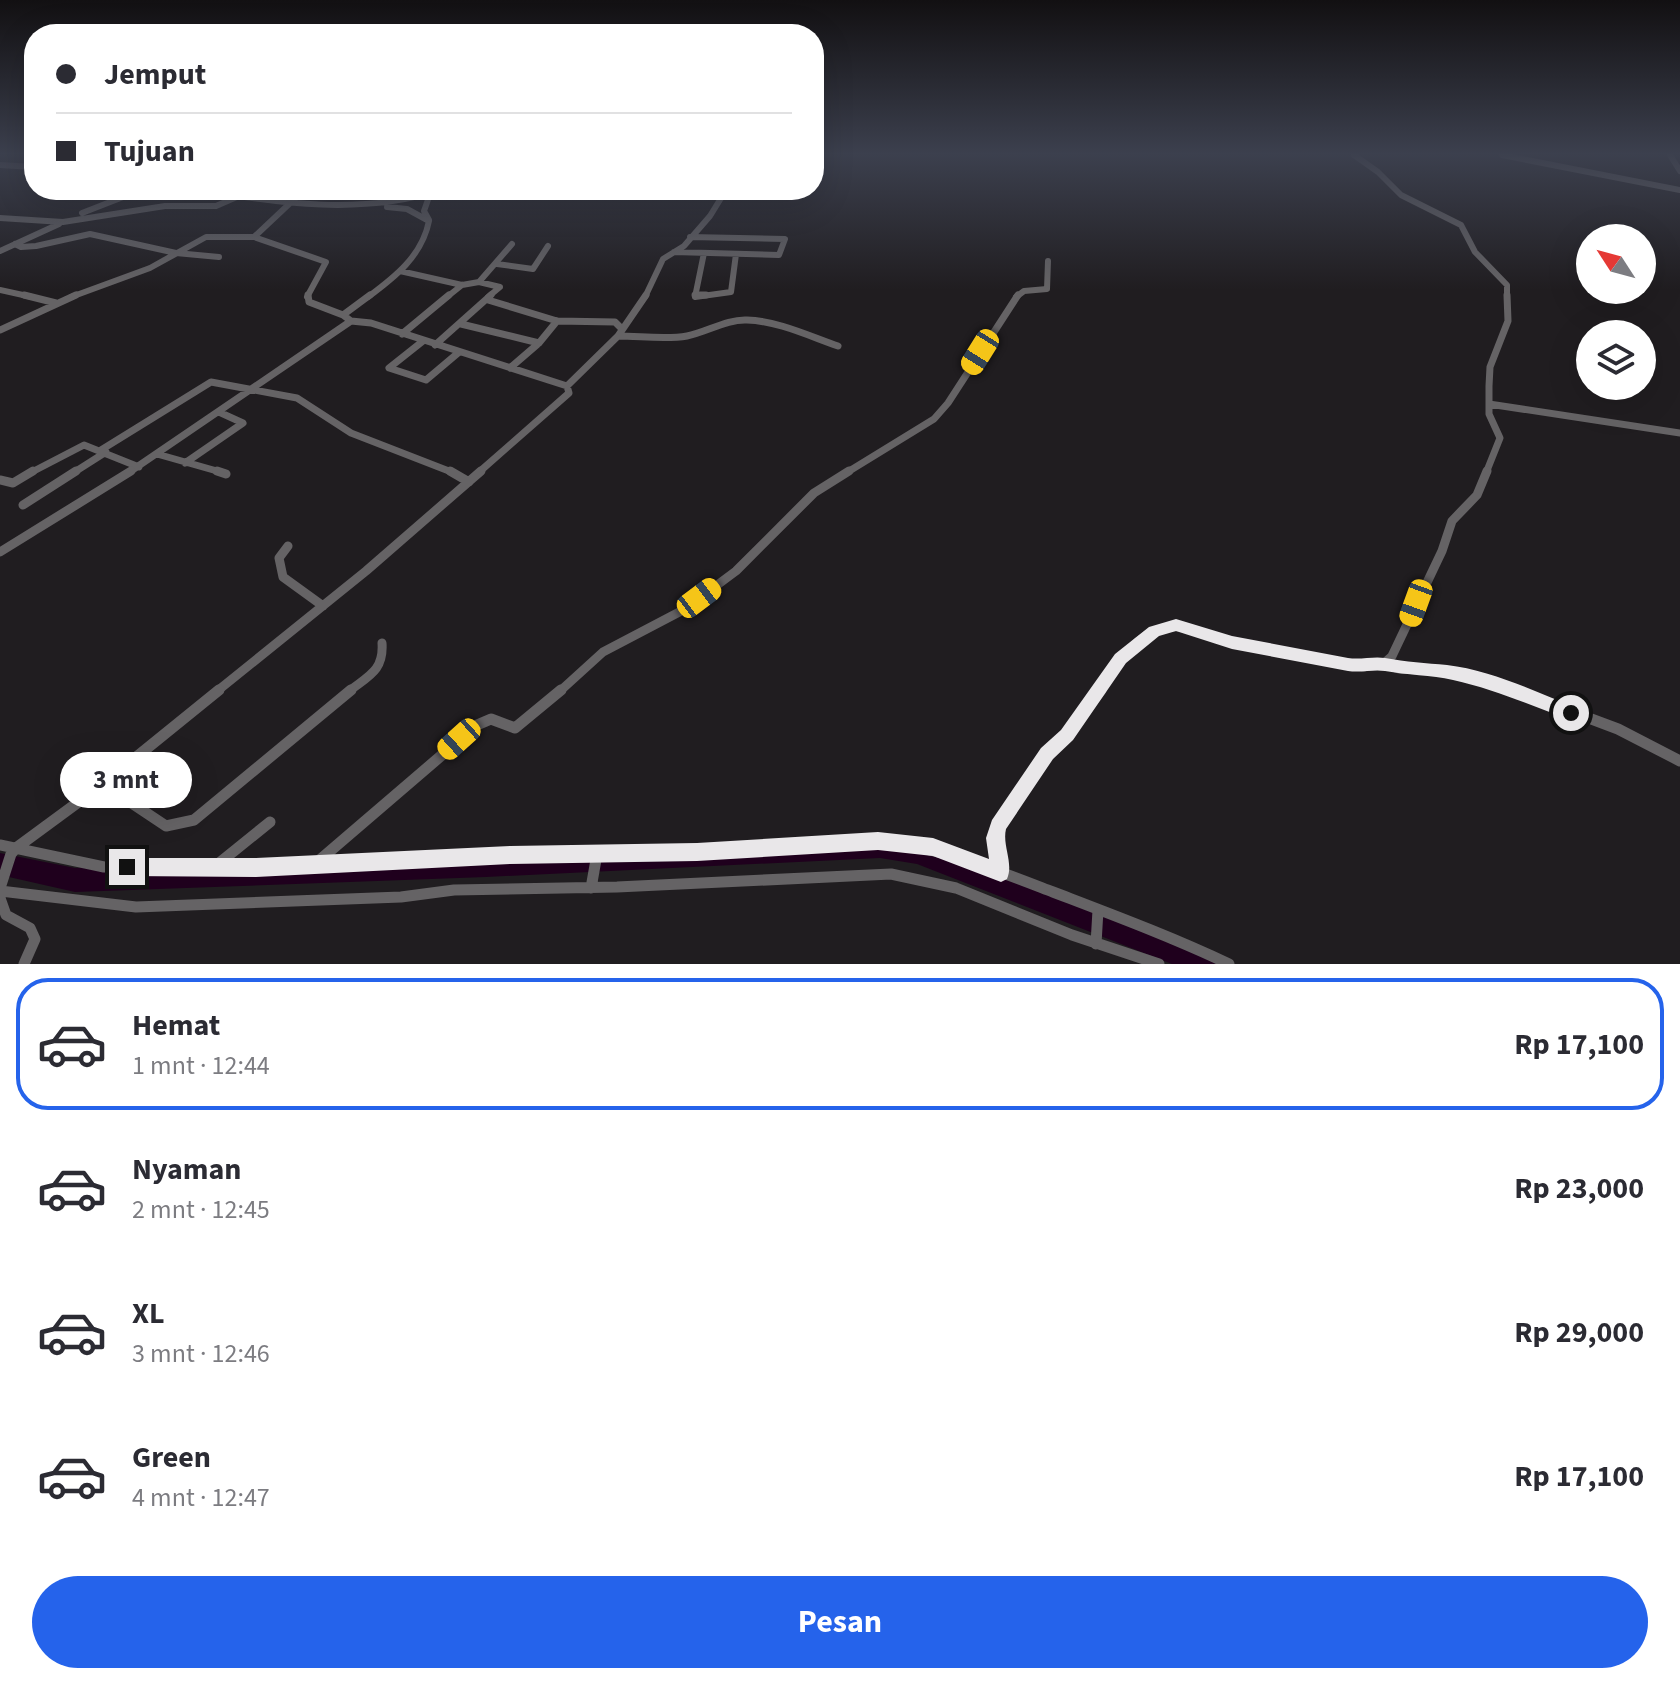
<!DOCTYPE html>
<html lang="id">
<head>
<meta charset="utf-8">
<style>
  :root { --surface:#fff; --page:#f7f7f7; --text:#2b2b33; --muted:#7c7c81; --line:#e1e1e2; --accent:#2563eb }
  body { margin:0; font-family:"Source Sans 3",sans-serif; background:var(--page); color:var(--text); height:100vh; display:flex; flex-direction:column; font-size:30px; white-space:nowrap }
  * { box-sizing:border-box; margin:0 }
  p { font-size:26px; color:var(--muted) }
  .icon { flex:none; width:44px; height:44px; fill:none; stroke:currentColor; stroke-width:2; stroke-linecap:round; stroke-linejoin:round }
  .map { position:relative; height:964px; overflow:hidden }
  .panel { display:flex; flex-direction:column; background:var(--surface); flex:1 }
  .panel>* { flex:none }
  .top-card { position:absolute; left:24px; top:24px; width:800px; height:176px; border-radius:32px; box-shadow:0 8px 32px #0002; display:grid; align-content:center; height:176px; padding:0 32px; background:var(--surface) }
  .needle { width:52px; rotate:306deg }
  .buttons { position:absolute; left:1576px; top:224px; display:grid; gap:16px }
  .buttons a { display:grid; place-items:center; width:80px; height:80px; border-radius:50%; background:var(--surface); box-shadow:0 8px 32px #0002; font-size:40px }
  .end { position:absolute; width:36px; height:36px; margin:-18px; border:10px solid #e9e7e9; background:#111; box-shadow:0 0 0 4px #111 }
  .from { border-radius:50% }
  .bubble { position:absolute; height:56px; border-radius:28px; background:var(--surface); box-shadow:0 8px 32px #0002; font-size:26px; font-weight:700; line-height:56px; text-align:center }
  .car { position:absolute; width:24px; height:48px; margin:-24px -12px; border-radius:10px; box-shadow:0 0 6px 2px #0007; background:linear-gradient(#f5c518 24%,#345 0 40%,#f5c518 0 76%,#345 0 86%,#f5c518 0) }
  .top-card b { display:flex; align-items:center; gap:28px; height:76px; font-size:30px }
  .top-card b+b { border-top:2px solid var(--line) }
  .top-card i { width:20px; height:20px; background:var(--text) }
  ul { padding:14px 0 0; list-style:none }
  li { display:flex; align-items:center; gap:24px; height:132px; margin:0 16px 12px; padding:0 16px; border:4px solid transparent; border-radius:32px }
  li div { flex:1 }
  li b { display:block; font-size:30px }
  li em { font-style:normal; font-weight:700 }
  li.active { border-color:var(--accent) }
  li>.icon { width:72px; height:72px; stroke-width:1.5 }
  .action { display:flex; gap:16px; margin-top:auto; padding:16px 32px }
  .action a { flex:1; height:92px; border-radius:48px; background:var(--accent); color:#fff; font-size:32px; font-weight:700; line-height:92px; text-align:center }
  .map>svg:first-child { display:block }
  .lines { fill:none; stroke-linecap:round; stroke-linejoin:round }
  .river { fill:#1f001d; fill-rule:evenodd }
  .minor-far3 { stroke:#656365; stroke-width:6 }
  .minor-far2 { stroke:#656365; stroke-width:7 }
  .minor-far1 { stroke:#656365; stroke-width:9 }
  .minor { stroke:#656365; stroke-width:11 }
  .route { fill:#e9e7e9 }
</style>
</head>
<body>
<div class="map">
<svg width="1680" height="964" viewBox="0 0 1680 964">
  <rect width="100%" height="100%" fill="#201d20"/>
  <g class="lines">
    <path class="river" d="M880,836L917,842L1203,952L1212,955L1215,964H1172L917,864L880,858L486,877L75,892L0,875V853L75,868L486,855Z"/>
    <path class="minor-far3" d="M1354,155L1378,172L1401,195L1461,225L1475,252L1507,285V297
      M1502,155L1680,190
      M1670,155L1680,171
      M0,165L34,167
      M202,190C280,204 364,215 441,190
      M82,213L141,190
      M0,218L63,222L165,206H216L239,196
      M429,220L424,211L430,194
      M254,237L326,262L307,297
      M15,244L21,247L36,246L90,234L176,253L219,257
      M0,251L59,224
      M674,252L779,255L785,239L690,237
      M704,253L695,297L731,292L736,254
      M497,264L533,269L548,246
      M400,271L462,285L479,282L500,287L488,297
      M479,282L512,244
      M0,290L32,297
      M71,297L150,268L206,237H254L304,190
      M368,297C395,277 422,256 429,221L407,209L387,207
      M447,297L462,285
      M645,297L663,259L684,246L710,216L726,190
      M1016,297L1024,291L1047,289L1048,261"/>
    <path class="minor-far2" d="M24,295L56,303
      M308,295L309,302L343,315
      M695,295H706
      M488,300L557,321L615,322L622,329
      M351,321L343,315L370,295
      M461,324L539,343
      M0,330L76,295
      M402,334L449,295
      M618,336C640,336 666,340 687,336C707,332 727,319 747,320C778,321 809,336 838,346
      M423,341L389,368L426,380L458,353
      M435,345L491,295
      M510,368L539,343L557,321
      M1489,404L1680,433
      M101,450L211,382L297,398L351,433L454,473
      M157,454L224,473
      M185,463L243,423L221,413
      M30,473L84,445L139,467
      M73,473L106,452
      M128,473L351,321L371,323L567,386
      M478,473L569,393L567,386L618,336L646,295
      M846,473L934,419L948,403L1018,295
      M1486,473L1500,438L1489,414V386L1490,367L1508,321L1507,295"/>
    <path class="minor-far1" d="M217,471L226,474
      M450,471L469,482
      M0,480L13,483L33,471
      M23,505L76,471
      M288,546L279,558L283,577L323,606
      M0,552L131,471
      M1383,664L1399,669L1450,672L1519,692
      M216,692L366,571L481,471
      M348,692C368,676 384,671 382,643
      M559,692L603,652L685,609L736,571L814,493L849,471
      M1099,692C1115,668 1133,635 1164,628C1189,622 1211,638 1235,644C1278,653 1321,659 1364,667L1383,664L1392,656L1442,551L1452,521L1477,495L1487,471"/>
    <path class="minor" d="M1514,690L1618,729L1680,761
      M103,784L166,826L194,820L351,690
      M0,845L104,867L212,869L315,864L477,725L491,719L515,728L561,690
      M597,854L878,841C940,847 996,870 1053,892C1113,915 1172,937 1229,964
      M316,864L597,854L591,888
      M213,868L270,822
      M1001,872L995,838L998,826L1047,754L1067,735L1101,690
      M0,888L11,854L16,848L103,784L219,690
      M0,891L136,907L401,897L454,890L617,887L891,874L956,888L1072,935L1159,964
      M0,898L6,915L30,928L35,939L24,964
      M1096,944L1098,910"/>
  </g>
  <linearGradient id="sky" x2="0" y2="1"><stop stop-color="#121012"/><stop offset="0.53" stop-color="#3c404e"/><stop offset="1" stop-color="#3c404e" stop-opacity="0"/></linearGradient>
  <rect width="1680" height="290" fill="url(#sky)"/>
  <path class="route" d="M1176,619L1232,636L1348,658C1361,660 1373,656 1385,658C1406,662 1426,663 1447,665C1491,670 1536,692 1577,708L1579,713L1571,720C1532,706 1494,689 1453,680C1431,675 1407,675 1385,671C1373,669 1361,673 1348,671L1232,649L1176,631L1159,636L1126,663L1073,740L1053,759L1006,829C1002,846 1014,863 1007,879L1001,882L933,856L878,850L697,861L510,864L256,877L127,876L120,874L118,867L120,861L127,858H256L510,846L697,843L878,832L933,838L989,859L986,838L992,820L1041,748L1061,730L1115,654L1149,627Z"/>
</svg>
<div class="buttons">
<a><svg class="needle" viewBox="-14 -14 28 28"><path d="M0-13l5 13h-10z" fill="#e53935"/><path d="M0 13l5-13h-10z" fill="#7c7c81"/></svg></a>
<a><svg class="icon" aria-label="layers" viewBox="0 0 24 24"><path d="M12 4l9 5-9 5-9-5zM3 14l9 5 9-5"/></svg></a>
</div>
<i class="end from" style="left:1571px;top:713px"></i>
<i class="end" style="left:127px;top:867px"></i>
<div class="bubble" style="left:60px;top:752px;width:132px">3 mnt</div>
<i class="car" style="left:980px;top:352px;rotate:212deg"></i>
<i class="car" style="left:699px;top:598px;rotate:53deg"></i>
<i class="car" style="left:1416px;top:603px;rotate:200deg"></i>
<i class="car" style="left:459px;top:739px;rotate:228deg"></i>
<div class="top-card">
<b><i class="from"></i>Jemput</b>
<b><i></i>Tujuan</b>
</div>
</div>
<section class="panel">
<ul>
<li class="active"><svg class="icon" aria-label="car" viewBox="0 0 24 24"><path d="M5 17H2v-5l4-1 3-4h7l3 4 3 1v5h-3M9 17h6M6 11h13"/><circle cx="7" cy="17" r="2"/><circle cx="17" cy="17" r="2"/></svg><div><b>Hemat</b><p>1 mnt · 12:44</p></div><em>Rp 17,100</em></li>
<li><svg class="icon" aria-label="car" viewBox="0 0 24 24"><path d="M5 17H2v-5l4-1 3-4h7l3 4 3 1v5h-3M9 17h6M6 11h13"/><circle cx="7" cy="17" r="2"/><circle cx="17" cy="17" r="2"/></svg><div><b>Nyaman</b><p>2 mnt · 12:45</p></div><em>Rp 23,000</em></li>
<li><svg class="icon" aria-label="car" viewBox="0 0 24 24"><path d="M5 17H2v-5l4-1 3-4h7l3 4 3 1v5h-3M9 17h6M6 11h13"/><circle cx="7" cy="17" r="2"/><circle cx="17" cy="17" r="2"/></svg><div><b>XL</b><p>3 mnt · 12:46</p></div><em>Rp 29,000</em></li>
<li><svg class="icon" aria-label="car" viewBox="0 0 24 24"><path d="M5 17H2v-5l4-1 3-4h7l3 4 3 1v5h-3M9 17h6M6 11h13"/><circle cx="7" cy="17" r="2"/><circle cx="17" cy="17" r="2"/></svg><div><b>Green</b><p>4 mnt · 12:47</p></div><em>Rp 17,100</em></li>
</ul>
<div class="action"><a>Pesan</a></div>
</section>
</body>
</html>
